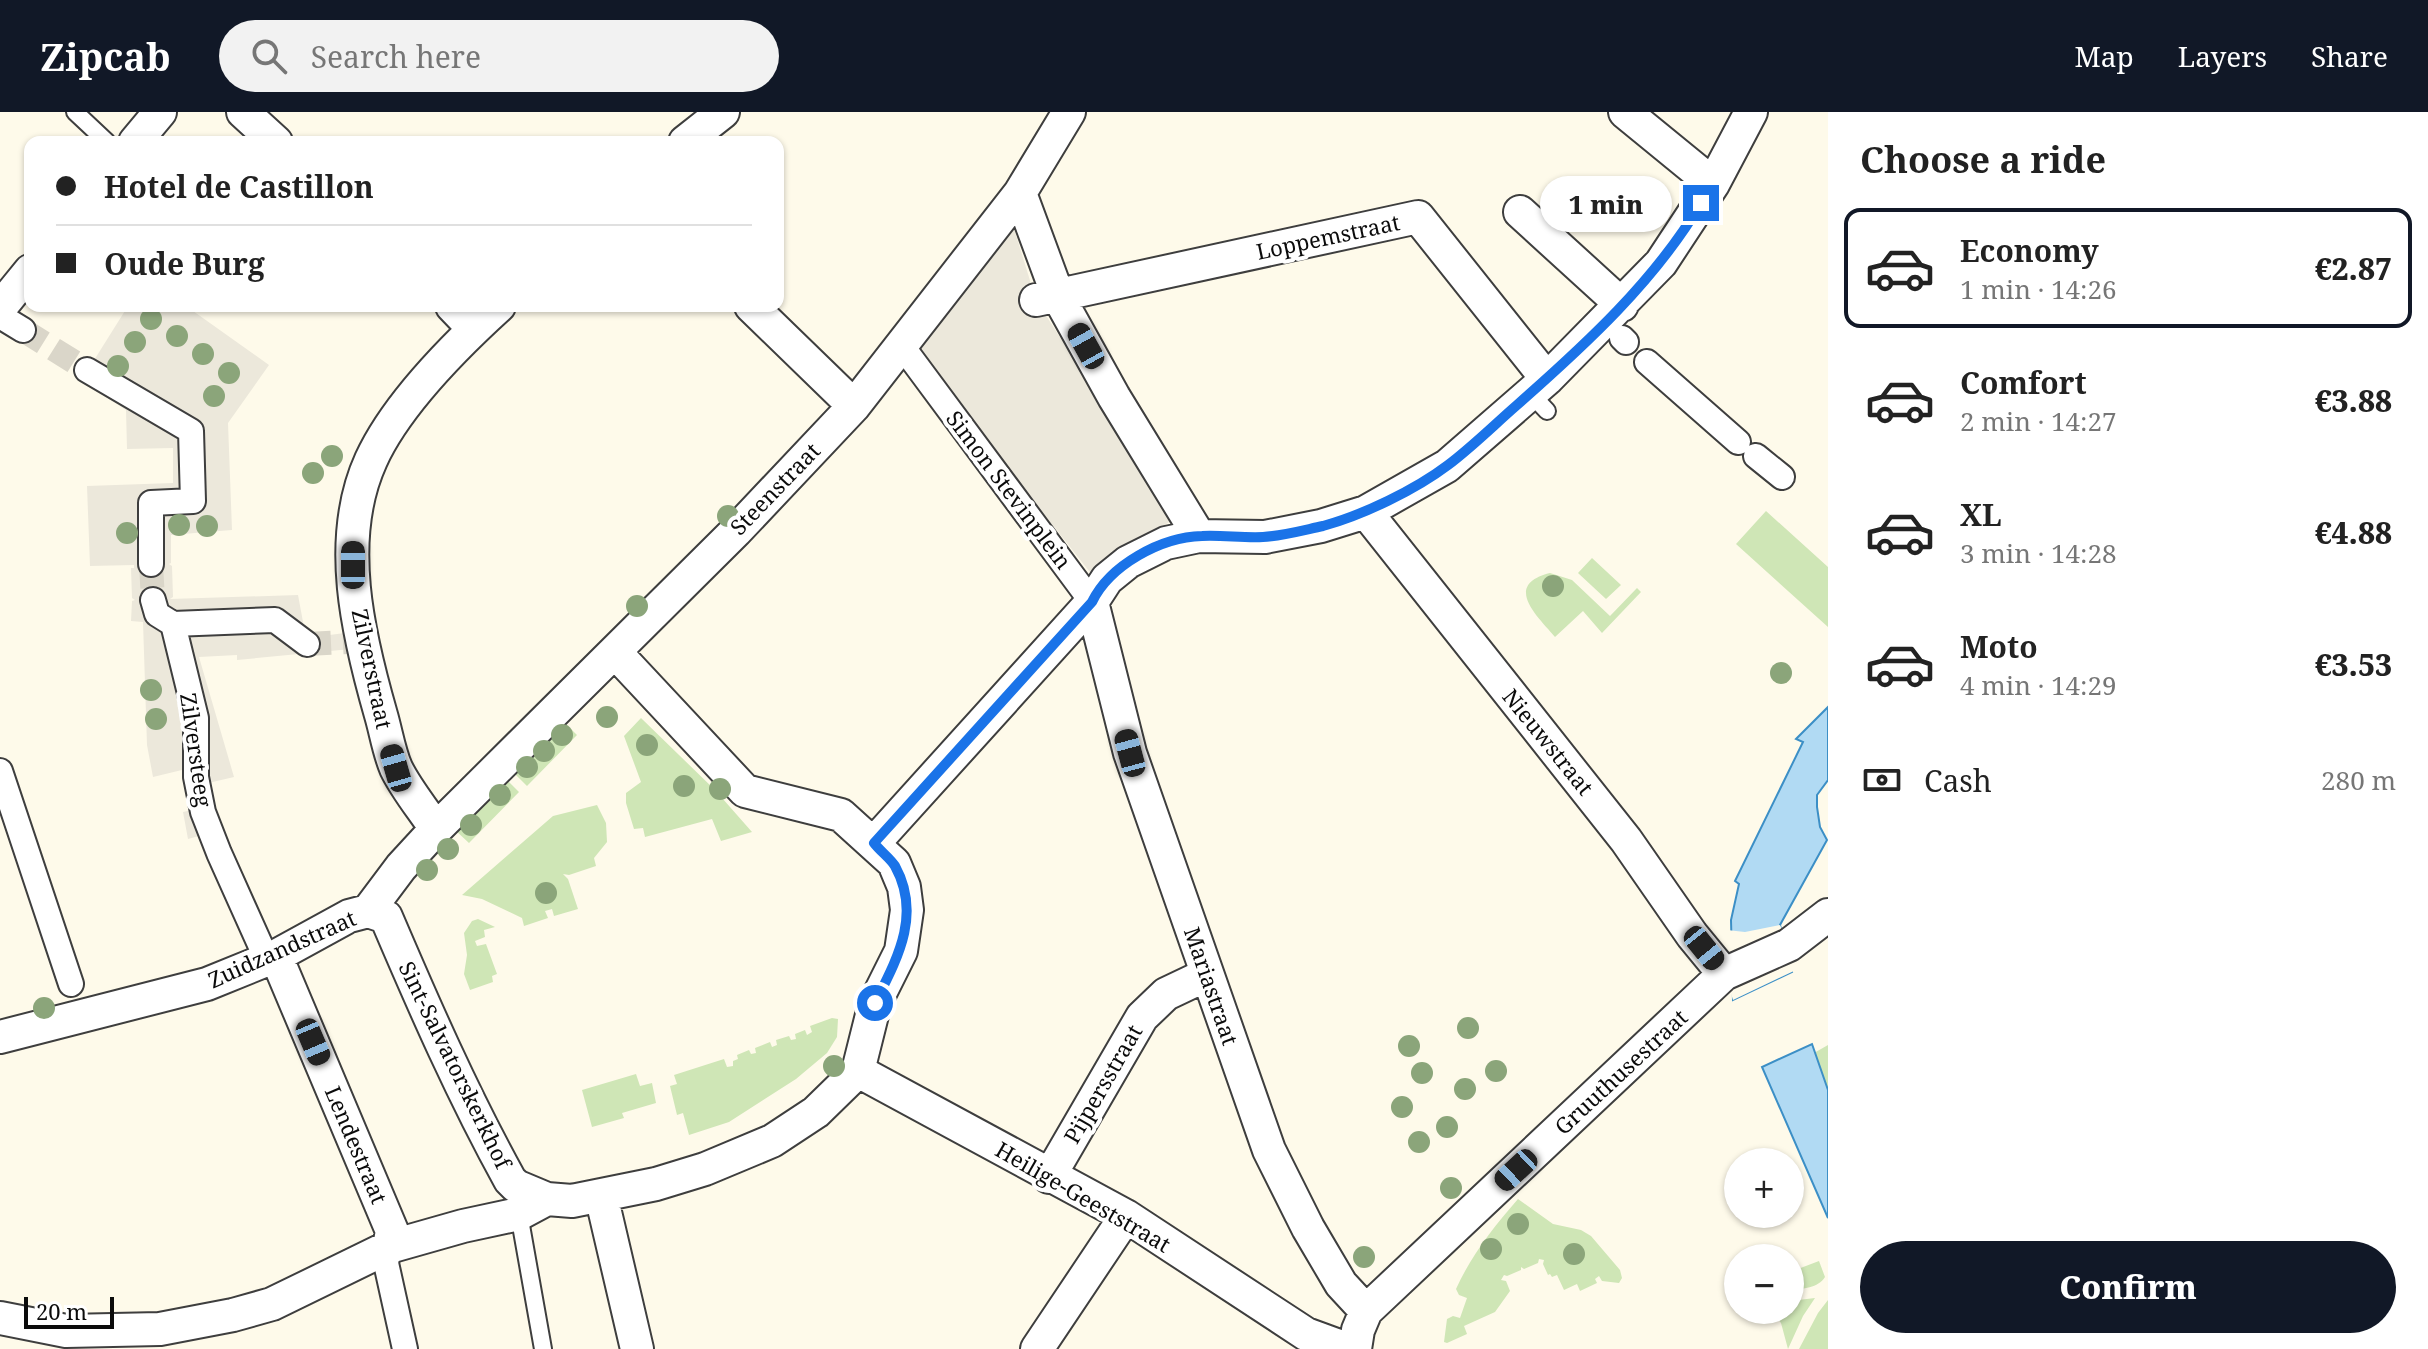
<!DOCTYPE html>
<html lang="en">
<head>
<meta charset="utf-8">
<style>
  :root { --surface:#fff; --page:#f2f2f2; --text:#222; --muted:#767676; --line:#e0e0e0; --accent:#111827 }
  body { margin:0; font-family:"Noto Serif",serif; background:var(--page); color:var(--text); height:100vh; display:flex; flex-direction:column; font-size:30px; white-space:nowrap }
  * { box-sizing:border-box; margin:0 }
  p { font-size:26px; color:var(--muted) }
  .icon { flex:none; width:44px; height:44px; fill:none; stroke:currentColor; stroke-width:2; stroke-linecap:round; stroke-linejoin:round }
  .map { position:relative; flex:1; overflow:hidden }
  .side { display:flex; flex-direction:column; background:var(--surface); width:600px }
  .side>* { flex:none }
  .top-card { position:absolute; left:24px; top:24px; width:760px; height:176px; border-radius:16px; box-shadow:0 2px 6px #0004; display:grid; align-content:center; height:176px; padding:0 32px; background:var(--surface) }
  .fabs { position:absolute; left:1724px; top:1036px; display:grid; gap:16px }
  .fabs a { display:grid; place-items:center; width:80px; height:80px; border-radius:50%; background:var(--surface); box-shadow:0 2px 6px #0004; font-size:40px }
  .scale { position:absolute; left:24px; bottom:20px; width:90px; box-sizing:border-box; padding-left:8px; border:4px solid #0b0b0b; border-top:0; font-size:22px; line-height:28px; white-space:nowrap; color:#0b0b0b; -webkit-text-stroke:6px #fff; paint-order:stroke }
  .end { position:absolute; width:36px; height:36px; margin:-18px; border:10px solid #1a73e8; background:#fff; box-shadow:0 0 0 4px #fff }
  .from { border-radius:50% }
  .bubble { position:absolute; height:56px; border-radius:28px; background:var(--surface); box-shadow:0 2px 6px #0004; font-size:26px; font-weight:800; line-height:56px; text-align:center }
  .car { position:absolute; width:24px; height:48px; margin:-24px -12px; border-radius:10px; box-shadow:0 0 6px 2px #0007; background:linear-gradient(#222 24%,#8ab4d8 0 40%,#222 0 76%,#8ab4d8 0 86%,#222 0) }
  .top-card b { display:flex; align-items:center; gap:28px; height:76px; font-size:30px }
  .top-card b+b { border-top:2px solid var(--line) }
  .top-card i { width:20px; height:20px; background:var(--text) }
  ul { padding:0; list-style:none }
  li { display:flex; align-items:center; gap:24px; height:120px; margin:0 16px 12px; padding:0 16px; border:4px solid transparent; border-radius:16px }
  li div { flex:1 }
  li b { display:block; font-size:30px }
  li em { font-style:normal; font-weight:800 }
  li.selected { border-color:var(--accent) }
  li>.icon { width:72px; height:72px; stroke-width:1.5 }
  h2 { padding:0 32px; font-size:36px; line-height:96px }
  .pay { display:flex; align-items:center; gap:20px; height:88px; padding:0 32px; font-size:30px }
  .pay p { margin-inline-start:auto }
  .primary-button { display:flex; gap:16px; margin-top:auto; padding:16px 32px }
  .primary-button a { flex:1; height:92px; border-radius:48px; background:var(--accent); color:#fff; font-size:32px; font-weight:800; line-height:92px; text-align:center }
  header { display:flex; align-items:center; gap:48px; box-sizing:border-box; height:112px; padding:0 40px; background:var(--accent); color:#fff }
  header strong { font-size:38px }
  nav { display:flex; gap:44px; margin-inline-start:auto; font-size:28px }
  .search { width:560px; height:72px; background:var(--page); display:flex; align-items:center; gap:20px; box-sizing:border-box; padding:0 28px; border-radius:44px; color:var(--muted); font-size:30px }
  main { display:flex; flex:1; min-height:0 }
  .map>svg:first-child { display:block }
  .green { fill:#cfe6b6 }
  .plaza { fill:#ece8db }
  .water { fill:#b1daf3; stroke:#3c8fc6; stroke-width:2 }
  .pier { fill:#fefaea }
  .lines { fill:none; stroke-linecap:round; stroke-linejoin:round }
  .pedestrian-tunnel { stroke:#dad6c9; stroke-width:24; stroke-dasharray:24 12; stroke-linecap:butt }
  .service-casing { stroke:#3e3e3e; stroke-width:20 }
  .pedestrian-casing { stroke:#3e3e3e; stroke-width:28 }
  .minor-casing { stroke:#3e3e3e; stroke-width:36 }
  .service { stroke:#fff; stroke-width:16 }
  .pedestrian { stroke:#fff; stroke-width:24 }
  .minor { stroke:#fff; stroke-width:32 }
  .tree { fill:#8ba57a }
  .route { stroke:#1a73e8; stroke-width:10 }
  .labels { text-anchor:middle; stroke-width:8; stroke-linejoin:round; paint-order:stroke }
  .street-label { font-size:22px; fill:#0b0b0b; stroke:#fff }
</style>
</head>
<body>
<header>
<strong>Zipcab</strong>
<div class="search"><svg class="icon" aria-label="search" viewBox="0 0 24 24"><circle cx="10" cy="10" r="6"/><path d="M15 15l6 6"/></svg>Search here</div>
<nav><a>Map</a><a>Layers</a><a>Share</a></nav>
</header>
<main>
<div class="map">
<svg width="1828" height="1237" viewBox="0 0 1828 1237">
  <rect width="100%" height="100%" fill="#fefaea"/>
  <path class="green" d="M1766,399L1828,455V515L1736,432Z
    M1592,446L1621,473L1606,487L1578,461Z
    M1550,461L1572,468L1610,504L1637,476L1641,480L1602,521L1583,499L1555,525C1538,505 1502,473 1550,461Z
    M641,606L715,678L752,720L721,729L712,707L645,725L643,716L634,717L626,691V681L641,670L624,624Z
    M563,609L577,623L527,674L513,660Z
    M506,667L519,680L469,731L455,718Z
    M597,693L606,711L607,730L594,746L596,754L569,763L563,762L568,767L578,797L554,804L552,797L545,799L548,806L524,814L522,806L482,787L462,783L553,704Z
    M478,807L495,815L484,818L485,825L475,829L477,834L486,832L497,862L492,864L493,870L470,878L464,862L467,843L464,821L472,809Z
    M832,906L838,907L837,925L827,941L796,967L729,1010L689,1023L683,1001L677,1003L670,974L677,972L674,963L724,947L727,955L733,954V949L738,947L737,943L749,938L751,942L756,941L755,936L770,930L772,935L777,933L776,928L789,924L791,928L796,927L795,922L805,918L807,923L812,920L810,914Z
    M1828,933V978L1814,941Z
    M636,962L640,974L652,971L656,991L622,1001L624,1006L592,1015L582,978Z
    M1518,1087L1553,1112L1581,1118L1591,1124L1620,1158L1622,1166L1619,1171L1602,1169L1599,1164L1595,1167L1597,1171L1580,1179L1577,1172L1564,1178L1557,1163L1552,1165L1550,1162L1548,1163L1543,1152L1544,1148L1539,1147L1538,1151L1524,1157L1521,1155V1158L1507,1164L1504,1163L1501,1168L1506,1169L1510,1179L1495,1200L1464,1214L1467,1222L1447,1231L1444,1230L1447,1207L1453,1204L1460,1206L1467,1186L1459,1183L1456,1177C1472,1142 1493,1116 1518,1087Z
    M1819,1149L1825,1165C1818,1176 1803,1177 1790,1178V1160Z
    M1815,1186L1803,1204L1788,1237L1781,1211L1771,1198H1790V1189Z
    M1828,1188V1237H1799L1818,1201Z"/>
  <path class="plaza" d="M1012,110L1036,188L1176,405L1093,464L911,234Z
    M128,194H186L269,253L228,311L232,418L171,423V451L169,452L172,454L173,485L170,487L298,483L306,526L345,521L351,537L237,548V543L199,545L234,665L204,672L206,722L188,727L183,700L196,697L186,657L153,665L147,633L143,510L131,509L132,489L135,488L132,486L131,456H134V453L90,454L87,374L173,371V336L127,337L126,298L81,269Z"/>
  <path class="water" d="M1828,595V668L1817,683V695L1820,715L1827,728L1780,813L1792,860L1733,888L1731,808L1739,772L1735,769L1803,630L1796,627Z
    M1812,932L1828,978V1106L1762,955Z"/>
  <path class="pier" d="M1780,813L1789,832L1796,858L1733,888L1729,875L1727,818L1745,820Z"/>
  <g class="lines">
    <path class="pedestrian-tunnel" d="M23,218L87,258
      M151,452L153,488
      M307,532L349,530"/>
    <defs>
      <path id="service" d="M75,0L107,30
        M1530,281L1547,299
        M519,1102L543,1237"/>
      <path id="pedestrian" d="M0,204L23,218
        M1622,226L1626,230
        M902,234L1092,490
        M1647,250L1738,330
        M87,258L191,319L193,389L151,391V452
        M1756,344L1782,365
        M153,488L157,502L173,512L275,508L307,532
        M173,512L196,606V665L203,700L219,741L267,848
        M0,659L71,872
        M389,1135L386,1151L405,1237"/>
      <path id="minor" d="M243,0L276,30
        M1625,0L1713,72
        M135,30L160,0
        M685,30L723,0
        M1020,81L1058,184L1114,285L1199,424
        M1520,100L1622,193
        M1036,188L1418,105L1547,267
        M452,194L474,217
        M751,194L854,294
        M0,196L30,159
        M1366,400L1626,728L1692,823L1724,862
        M1092,490L1130,641L1269,1038L1308,1116L1341,1172L1366,1199
        M436,717C423,697 406,677 396,656C389,640 386,620 381,603C358,523 335,427 371,348C396,293 455,234 499,194
        M874,731L1092,490L1107,467L1128,450L1166,431L1199,424L1265,425L1321,414L1366,400L1447,354L1547,267L1661,151L1713,72L1751,0
        M368,799L386,805C424,894 463,983 510,1068L516,1074L547,1087L572,1089L656,1072L705,1057L772,1029L816,1000L858,959L875,891L901,839L907,798L904,775L894,751L841,703L745,679L615,540
        M276,844L392,1119L389,1135
        M0,925L207,872L276,844L349,804L368,799L401,755L436,717L736,419L854,294L1020,81L1069,0
        M858,959L1126,1104L1306,1222L1347,1237
        M1049,1065L1142,905L1166,882L1206,863
        M601,1083L637,1237
        M0,1206L66,1219L160,1217L233,1203L272,1192L389,1135L463,1114L519,1102L547,1087
        M1037,1237L1126,1104
        M1355,1237L1358,1218L1366,1199L1724,862L1789,833L1828,803"/>
    </defs>
    <use href="#service" class="service-casing"/>
    <use href="#pedestrian" class="pedestrian-casing"/>
    <use href="#minor" class="minor-casing"/>
    <use href="#service" class="service"/>
    <use href="#pedestrian" class="pedestrian"/>
    <use href="#minor" class="minor"/>
  </g>
  <g class="tree">
    <circle cx="151" cy="207" r="11"/>
    <circle cx="177" cy="224" r="11"/>
    <circle cx="135" cy="230" r="11"/>
    <circle cx="203" cy="242" r="11"/>
    <circle cx="118" cy="254" r="11"/>
    <circle cx="229" cy="261" r="11"/>
    <circle cx="214" cy="284" r="11"/>
    <circle cx="332" cy="344" r="11"/>
    <circle cx="313" cy="361" r="11"/>
    <circle cx="728" cy="404" r="11"/>
    <circle cx="179" cy="413" r="11"/>
    <circle cx="207" cy="414" r="11"/>
    <circle cx="127" cy="421" r="11"/>
    <circle cx="1553" cy="474" r="11"/>
    <circle cx="637" cy="494" r="11"/>
    <circle cx="1781" cy="561" r="11"/>
    <circle cx="151" cy="578" r="11"/>
    <circle cx="607" cy="605" r="11"/>
    <circle cx="156" cy="607" r="11"/>
    <circle cx="562" cy="623" r="11"/>
    <circle cx="647" cy="633" r="11"/>
    <circle cx="544" cy="639" r="11"/>
    <circle cx="527" cy="655" r="11"/>
    <circle cx="684" cy="674" r="11"/>
    <circle cx="720" cy="677" r="11"/>
    <circle cx="500" cy="683" r="11"/>
    <circle cx="471" cy="713" r="11"/>
    <circle cx="448" cy="737" r="11"/>
    <circle cx="427" cy="758" r="11"/>
    <circle cx="546" cy="781" r="11"/>
    <circle cx="44" cy="896" r="11"/>
    <circle cx="1468" cy="916" r="11"/>
    <circle cx="1409" cy="934" r="11"/>
    <circle cx="834" cy="954" r="11"/>
    <circle cx="1496" cy="959" r="11"/>
    <circle cx="1422" cy="961" r="11"/>
    <circle cx="1465" cy="977" r="11"/>
    <circle cx="1402" cy="995" r="11"/>
    <circle cx="1447" cy="1015" r="11"/>
    <circle cx="1419" cy="1030" r="11"/>
    <circle cx="1451" cy="1076" r="11"/>
    <circle cx="1518" cy="1112" r="11"/>
    <circle cx="1491" cy="1137" r="11"/>
    <circle cx="1574" cy="1142" r="11"/>
    <circle cx="1364" cy="1145" r="11"/>
  </g>
  <g class="lines">
    <path class="route" d="M875,891C897,847 922,803 895,754C890,746 880,739 874,731L1092,490C1110,453 1161,425 1202,424C1222,423 1243,426 1263,425C1282,424 1304,418 1323,414C1363,403 1415,378 1448,353C1472,335 1494,313 1517,293C1585,233 1655,169 1701,91"/>
  </g>
  <g class="labels">
    <g class="street-label">
      <text transform="translate(1328 125) rotate(-12)" y="8">Loppemstraat</text>
      <text transform="translate(775 377) rotate(-46)" y="8">Steenstraat</text>
      <text transform="translate(1009 378) rotate(53)" y="8">Simon Stevinplein</text>
      <text transform="translate(372 557) rotate(78)" y="8">Zilverstraat</text>
      <text transform="translate(1548 630) rotate(51)" y="8">Nieuwstraat</text>
      <text transform="translate(196 638) rotate(82)" y="8">Zilversteeg</text>
      <text transform="translate(282 837) rotate(-24)" y="8">Zuidzandstraat</text>
      <text transform="translate(1211 874) rotate(71)" y="8">Mariastraat</text>
      <text transform="translate(455 953) rotate(64)" y="8">Sint-Salvatorskerkhof</text>
      <text transform="translate(1621 960) rotate(-43)" y="8">Gruuthusestraat</text>
      <text transform="translate(1103 972) rotate(-60)" y="8">Pijpersstraat</text>
      <text transform="translate(356 1033) rotate(67)" y="8">Lendestraat</text>
      <text transform="translate(1083 1085) rotate(30)" y="8">Heilige-Geeststraat</text>
    </g>
  </g>
</svg>
<div class="fabs">
<a>+</a>
<a>−</a>
</div>
<div class="scale">20 m</div>
<i class="end from" style="left:875px;top:891px"></i>
<i class="end" style="left:1701px;top:91px"></i>
<div class="bubble" style="left:1540px;top:64px;width:132px">1 min</div>
<i class="car" style="left:1086px;top:234px;rotate:331deg"></i>
<i class="car" style="left:353px;top:453px;rotate:0deg"></i>
<i class="car" style="left:1130px;top:641px;rotate:345deg"></i>
<i class="car" style="left:396px;top:656px;rotate:344deg"></i>
<i class="car" style="left:1704px;top:836px;rotate:141deg"></i>
<i class="car" style="left:313px;top:930px;rotate:157deg"></i>
<i class="car" style="left:1516px;top:1058px;rotate:227deg"></i>
<div class="top-card">
<b><i class="from"></i>Hotel de Castillon</b>
<b><i></i>Oude Burg</b>
</div>
</div>
<section class="side">
<h2>Choose a ride</h2>
<ul>
<li class="selected"><svg class="icon" aria-label="car" viewBox="0 0 24 24"><path d="M5 17H2v-5l4-1 3-4h7l3 4 3 1v5h-3M9 17h6M6 11h13"/><circle cx="7" cy="17" r="2"/><circle cx="17" cy="17" r="2"/></svg><div><b>Economy</b><p>1 min · 14:26</p></div><em>€2.87</em></li>
<li><svg class="icon" aria-label="car" viewBox="0 0 24 24"><path d="M5 17H2v-5l4-1 3-4h7l3 4 3 1v5h-3M9 17h6M6 11h13"/><circle cx="7" cy="17" r="2"/><circle cx="17" cy="17" r="2"/></svg><div><b>Comfort</b><p>2 min · 14:27</p></div><em>€3.88</em></li>
<li><svg class="icon" aria-label="car" viewBox="0 0 24 24"><path d="M5 17H2v-5l4-1 3-4h7l3 4 3 1v5h-3M9 17h6M6 11h13"/><circle cx="7" cy="17" r="2"/><circle cx="17" cy="17" r="2"/></svg><div><b>XL</b><p>3 min · 14:28</p></div><em>€4.88</em></li>
<li><svg class="icon" aria-label="car" viewBox="0 0 24 24"><path d="M5 17H2v-5l4-1 3-4h7l3 4 3 1v5h-3M9 17h6M6 11h13"/><circle cx="7" cy="17" r="2"/><circle cx="17" cy="17" r="2"/></svg><div><b>Moto</b><p>4 min · 14:29</p></div><em>€3.53</em></li>
</ul>
<div class="pay"><svg class="icon" aria-label="cash" viewBox="0 0 24 24"><path d="M3 7h18v10H3z"/><circle cx="12" cy="12" r="2"/></svg>Cash<p>280 m</p></div>
<div class="primary-button"><a>Confirm</a></div>
</section>
</main>
</body>
</html>
